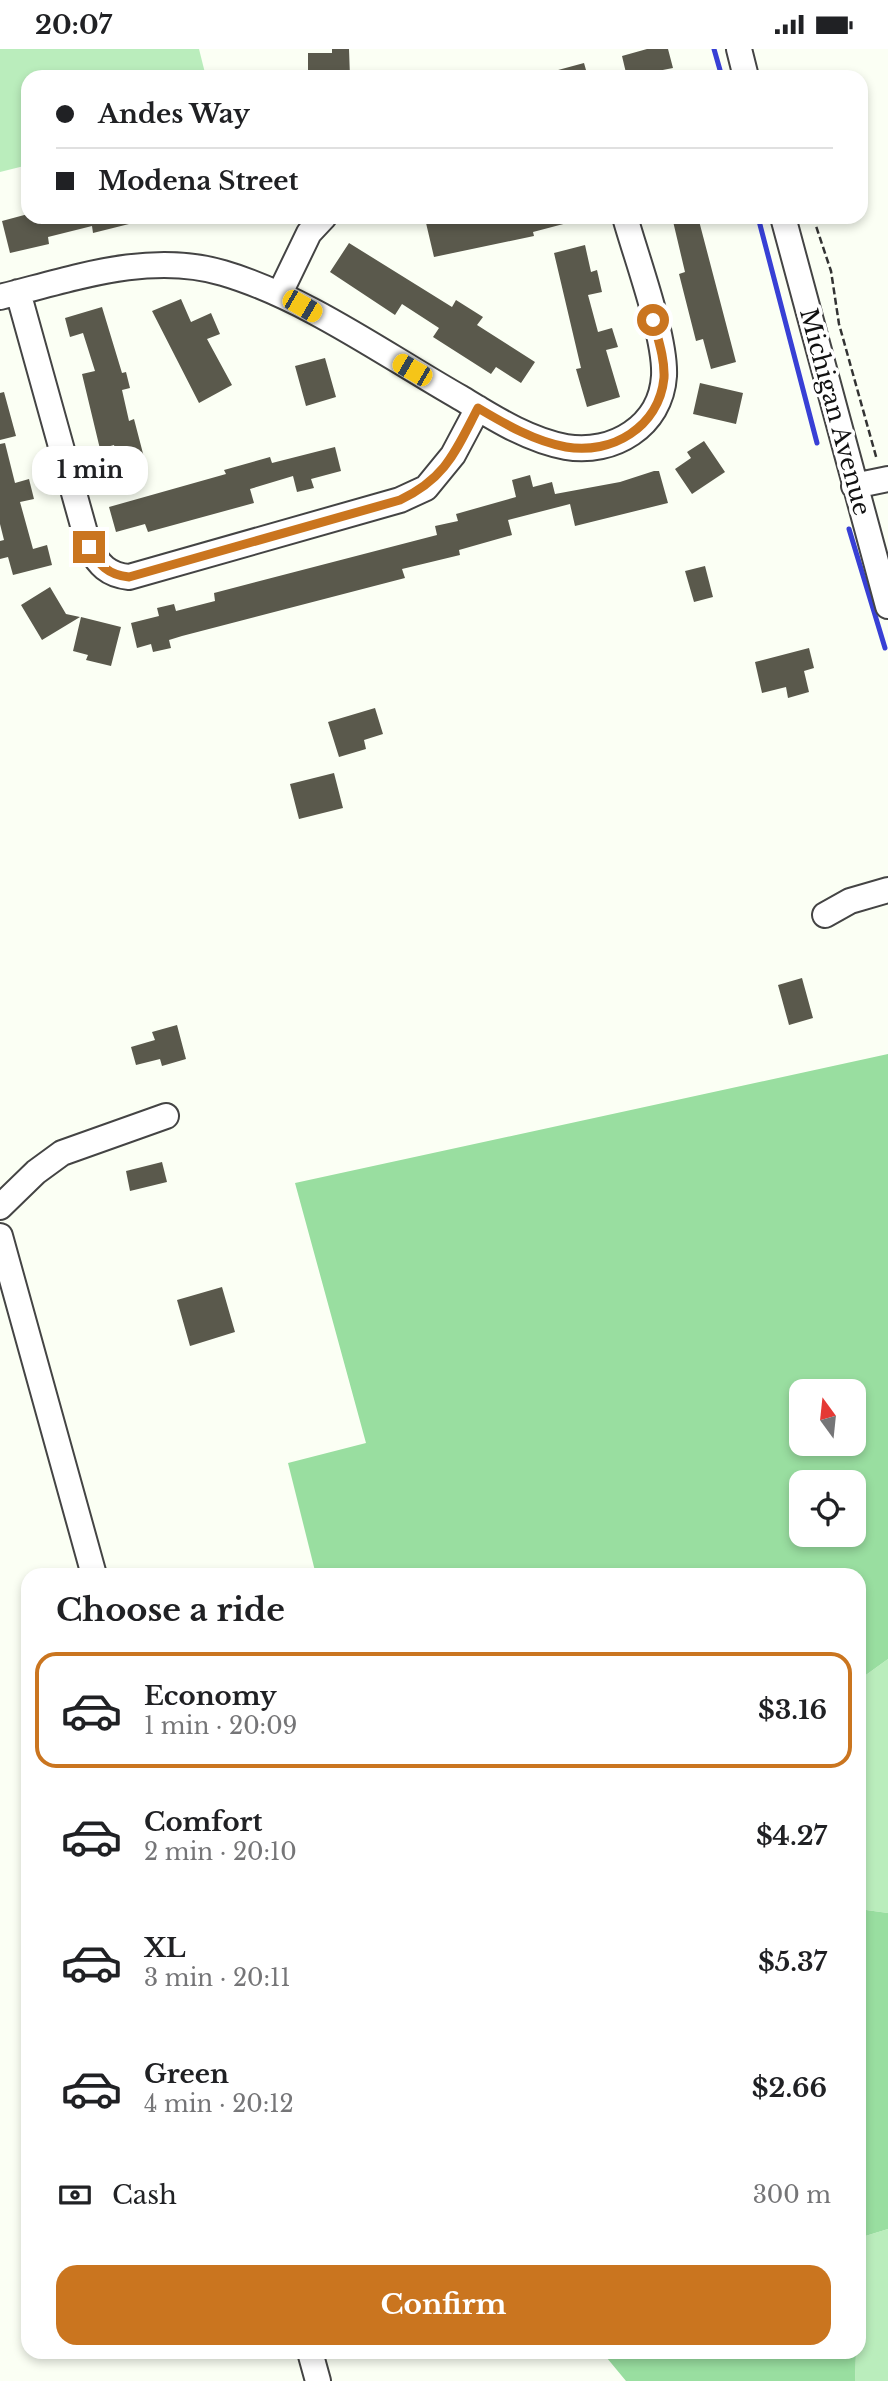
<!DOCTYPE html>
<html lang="en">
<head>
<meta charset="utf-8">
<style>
  :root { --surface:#fff; --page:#f2f2f2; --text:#202124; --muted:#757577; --line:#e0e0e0; --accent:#ca751f }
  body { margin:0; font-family:"Libre Baskerville",serif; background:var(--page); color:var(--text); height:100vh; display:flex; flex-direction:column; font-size:26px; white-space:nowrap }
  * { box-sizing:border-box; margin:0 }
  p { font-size:23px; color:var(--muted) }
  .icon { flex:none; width:38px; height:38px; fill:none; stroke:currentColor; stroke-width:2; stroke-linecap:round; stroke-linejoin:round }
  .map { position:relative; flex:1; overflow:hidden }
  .drawer { position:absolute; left:21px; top:1519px; width:845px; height:791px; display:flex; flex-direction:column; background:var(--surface); border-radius:21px; box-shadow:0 4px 10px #0003 }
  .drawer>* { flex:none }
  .hud { position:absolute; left:21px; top:21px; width:847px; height:154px; border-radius:21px; box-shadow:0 4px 10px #0003; display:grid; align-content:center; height:154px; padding:0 35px; background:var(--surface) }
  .needle { width:46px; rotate:345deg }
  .controls { position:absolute; left:789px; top:1330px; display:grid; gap:14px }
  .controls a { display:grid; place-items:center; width:77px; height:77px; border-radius:14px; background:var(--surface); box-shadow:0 4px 10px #0003; font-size:35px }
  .end { position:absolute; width:32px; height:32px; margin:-16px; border:9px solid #ca751f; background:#fff; box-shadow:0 0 0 4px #fff }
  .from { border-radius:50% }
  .bubble { position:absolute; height:49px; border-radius:21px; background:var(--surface); box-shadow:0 4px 10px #0003; font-size:23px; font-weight:700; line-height:49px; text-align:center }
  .car { position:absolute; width:21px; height:42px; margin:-21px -10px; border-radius:9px; box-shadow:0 0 5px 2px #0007; background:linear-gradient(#f5c518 24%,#345 0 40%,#f5c518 0 76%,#345 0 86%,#f5c518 0) }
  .hud b { display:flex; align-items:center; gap:24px; height:66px; font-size:26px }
  .hud b+b { border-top:2px solid var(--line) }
  .hud i { width:18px; height:18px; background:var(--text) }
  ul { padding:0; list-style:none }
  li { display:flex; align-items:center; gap:21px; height:116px; margin:0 14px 10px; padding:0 21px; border:4px solid transparent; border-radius:21px }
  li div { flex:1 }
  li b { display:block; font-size:26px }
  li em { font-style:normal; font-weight:700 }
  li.selected { border-color:var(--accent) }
  li>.icon { width:63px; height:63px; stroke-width:1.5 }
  h2 { padding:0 35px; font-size:32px; line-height:84px }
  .pay { display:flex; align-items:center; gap:18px; height:77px; padding:0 35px; font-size:26px }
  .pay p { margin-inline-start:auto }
  .button { display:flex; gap:14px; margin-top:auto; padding:14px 35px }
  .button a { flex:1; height:80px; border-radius:21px; background:var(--accent); color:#fff; font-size:28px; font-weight:700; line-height:80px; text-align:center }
  .status { display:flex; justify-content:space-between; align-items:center; height:49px; padding:0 35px; background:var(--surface); direction:ltr }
  .status svg { height:19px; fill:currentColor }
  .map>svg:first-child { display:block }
  .green { fill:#baedbc }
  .forest { fill:#99dea0; fill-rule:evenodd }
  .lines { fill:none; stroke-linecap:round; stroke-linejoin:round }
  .stream { stroke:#3840d5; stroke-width:5 }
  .building { fill:#5a594c }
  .minor-casing { stroke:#444; stroke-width:28 }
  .path { stroke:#333; stroke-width:2.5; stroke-dasharray:7 3.5; stroke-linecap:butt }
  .minor { stroke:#fff; stroke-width:24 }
  .route { stroke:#ca751f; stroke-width:9 }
  .labels { text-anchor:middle; stroke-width:7; stroke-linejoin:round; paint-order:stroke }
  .street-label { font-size:24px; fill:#111; stroke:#fff }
</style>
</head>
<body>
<div class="status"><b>20:07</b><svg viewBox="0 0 49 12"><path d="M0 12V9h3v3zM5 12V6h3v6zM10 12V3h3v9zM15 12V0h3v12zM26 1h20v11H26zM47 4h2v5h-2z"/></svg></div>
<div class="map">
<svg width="888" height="2332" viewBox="0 0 888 2332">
  <rect width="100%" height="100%" fill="#fbfff4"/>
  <path class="green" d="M0,0H199L206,28H28V116L0,123Z
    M888,1610V1864L859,1860V1631Z
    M888,2180V2332H855L856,2303H859V2189Z"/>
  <path class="forest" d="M888,1005V1610L859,1631V1526H316L288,1414L366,1394L295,1134ZM854,1342V1395H802V1342ZM802,1433H854V1486H802Z
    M859,1860L888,1864V2180L859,2189Z
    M602,2303H856L855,2332H626Z"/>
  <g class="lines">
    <path class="stream" d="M714,0L720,21
      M758,168L817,394
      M849,480L885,599"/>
  </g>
  <path class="building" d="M332,0H349L350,28H308V4H332Z
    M647,0H668L673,19L627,28L622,7Z
    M584,14L588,28H547V24Z
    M28,165V168H137V173L93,184L92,177L48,188L49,195L10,204L2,172Z
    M451,168H571V173L533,183L534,187L434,208L426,174Z
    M672,168H698L736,313L711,320L703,290L696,292L679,225L685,223Z
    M349,194L452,258L456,251L483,268L477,276L535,313L521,334L496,318L491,325L433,288L439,279L402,255L395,266L330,223Z
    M585,196L591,223L597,221L602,243L588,246L598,283L612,279L618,298L606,301L620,348L587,358L576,320L581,319L554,204Z
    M181,250L191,273L211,264L220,285L207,290L232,336L199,354L152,262Z
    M102,258L122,324L126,323L130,339L122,341L129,372L134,370L146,416L121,423L114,396L100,400L82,325L95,322L83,284L70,288L65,269Z
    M325,309L336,348L306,357L295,317Z
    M700,334L743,344L736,375L693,365Z
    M4,343L16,387L0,391V344Z
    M704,392L725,423L692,445L675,420L691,409L687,403Z
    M5,394L15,434L29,430L34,450L20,453L33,500L47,496L52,516L13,526L8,508L0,510V492L4,491L0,475V395Z
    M335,398L341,422L311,430L314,439L297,443L293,427L250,440L254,454L148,483L145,475L116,483L109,458L226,425L224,421L270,408L272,414Z
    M654,422H659L668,454L575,477L570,455L508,471L512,486L459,501L460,506L402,520L405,529L182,587L169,591L171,599L153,603L151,595L137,599L131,574L159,567L157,559L174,555L176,562L215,552L214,544L437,486L435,477L458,472L456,465L516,448L512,431L530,426L533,438L552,433L555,445L620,433Z
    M705,517L713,548L694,553L685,522Z
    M50,538L66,565L80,568L42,591L21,556Z
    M81,568L121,578L111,617L86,611L88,606L73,602Z
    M809,599L814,619L804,622L809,643L788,649L786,638L762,644L755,613Z
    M375,659L383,685L364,691L366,700L339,708L328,673Z
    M334,724L343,759L299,770L290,735Z
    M802,929L813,969L789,976L778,936Z
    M177,976L186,1010L162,1017L160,1010L136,1016L131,998L155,991L152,983Z
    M162,1113L167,1133L130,1142L126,1122Z
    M222,1238L235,1283L190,1297L177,1251Z"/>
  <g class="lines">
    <defs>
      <path id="minor" d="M739,0L746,28
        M783,168L888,557
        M18,243L89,498C99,516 108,526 129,528L400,451L426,439L453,406L478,359
        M280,244L309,184L324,168
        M0,248C72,230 149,202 223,224C305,248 387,307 461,349C494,369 528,391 566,398C613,406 661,377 664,327C666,288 636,208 625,168
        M854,437L888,430
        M825,866L850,852L888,841
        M0,1158L36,1123L62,1104L166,1067
        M0,1187L94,1526
        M310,2303L318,2332"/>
    </defs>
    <use href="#minor" class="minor-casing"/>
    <path class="path" d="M813,168L831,222L839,275L877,411"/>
    <use href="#minor" class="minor"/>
  </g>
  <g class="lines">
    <path class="route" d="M89,498C99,516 108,526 129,528L400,451C446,429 455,403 478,359C505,375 534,392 566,398C612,406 659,378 664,329C665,310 658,290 653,271"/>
  </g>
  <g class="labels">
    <g class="street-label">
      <text transform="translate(835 363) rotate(75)" y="8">Michigan Avenue</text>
    </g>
  </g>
</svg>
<div class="controls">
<a><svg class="needle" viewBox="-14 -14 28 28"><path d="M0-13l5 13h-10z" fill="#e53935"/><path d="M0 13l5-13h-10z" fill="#757577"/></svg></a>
<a><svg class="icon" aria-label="locate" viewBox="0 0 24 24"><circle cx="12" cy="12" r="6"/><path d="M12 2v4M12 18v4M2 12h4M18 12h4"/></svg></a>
</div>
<i class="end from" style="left:653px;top:271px"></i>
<i class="end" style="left:89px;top:498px"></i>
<div class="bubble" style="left:32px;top:397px;width:116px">1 min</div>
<i class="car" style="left:302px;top:257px;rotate:120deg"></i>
<i class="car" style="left:412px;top:321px;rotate:300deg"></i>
<div class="hud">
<b><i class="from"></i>Andes Way</b>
<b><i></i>Modena Street</b>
</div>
<section class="drawer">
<h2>Choose a ride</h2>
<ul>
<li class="selected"><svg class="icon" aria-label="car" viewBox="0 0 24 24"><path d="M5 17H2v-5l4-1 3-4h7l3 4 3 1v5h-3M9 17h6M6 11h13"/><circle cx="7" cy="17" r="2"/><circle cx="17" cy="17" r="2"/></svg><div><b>Economy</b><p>1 min · 20:09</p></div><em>$3.16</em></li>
<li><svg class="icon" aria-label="car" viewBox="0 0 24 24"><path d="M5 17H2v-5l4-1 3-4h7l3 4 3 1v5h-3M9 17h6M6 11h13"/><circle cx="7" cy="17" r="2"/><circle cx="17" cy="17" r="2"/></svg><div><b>Comfort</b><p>2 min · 20:10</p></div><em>$4.27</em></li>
<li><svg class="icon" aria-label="car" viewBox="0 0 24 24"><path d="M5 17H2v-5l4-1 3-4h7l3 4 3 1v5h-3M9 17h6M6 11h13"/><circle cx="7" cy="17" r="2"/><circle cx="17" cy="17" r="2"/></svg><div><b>XL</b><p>3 min · 20:11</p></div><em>$5.37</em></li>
<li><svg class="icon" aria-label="car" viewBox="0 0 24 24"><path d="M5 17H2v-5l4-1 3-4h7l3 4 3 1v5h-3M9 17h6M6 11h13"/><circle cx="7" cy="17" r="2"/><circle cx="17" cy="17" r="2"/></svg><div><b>Green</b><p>4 min · 20:12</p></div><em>$2.66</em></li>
</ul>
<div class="pay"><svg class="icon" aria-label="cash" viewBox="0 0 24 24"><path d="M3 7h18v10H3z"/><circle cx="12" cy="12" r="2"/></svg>Cash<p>300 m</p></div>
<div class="button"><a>Confirm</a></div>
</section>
</div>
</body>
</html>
